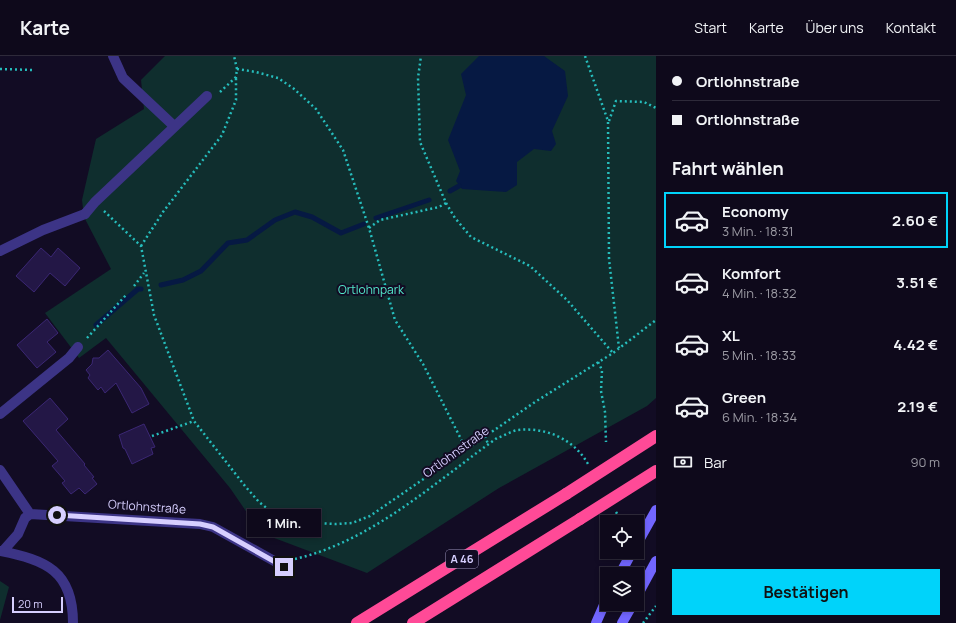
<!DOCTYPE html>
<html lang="de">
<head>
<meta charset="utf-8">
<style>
  :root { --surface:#0e091b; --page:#171224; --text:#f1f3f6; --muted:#9b9aa3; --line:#2e2a3a; --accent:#00d3fa }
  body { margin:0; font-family:Manrope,sans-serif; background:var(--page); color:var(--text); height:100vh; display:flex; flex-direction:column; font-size:15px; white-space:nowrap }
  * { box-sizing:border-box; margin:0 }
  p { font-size:13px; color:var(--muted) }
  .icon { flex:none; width:22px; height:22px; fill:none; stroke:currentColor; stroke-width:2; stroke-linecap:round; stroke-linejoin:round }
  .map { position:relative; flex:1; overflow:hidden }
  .side { display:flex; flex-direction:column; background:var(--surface); width:300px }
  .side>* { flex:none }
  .hud { display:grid; align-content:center; height:88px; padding:0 16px; background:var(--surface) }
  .controls { position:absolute; left:600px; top:459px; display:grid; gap:8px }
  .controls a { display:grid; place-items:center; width:44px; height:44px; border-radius:0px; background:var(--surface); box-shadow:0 2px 6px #0003,0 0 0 1px var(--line); font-size:20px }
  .scale { position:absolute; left:12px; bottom:10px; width:51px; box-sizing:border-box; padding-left:4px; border:2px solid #d7cfff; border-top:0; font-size:11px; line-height:14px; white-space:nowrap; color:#d7cfff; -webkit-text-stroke:3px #120c24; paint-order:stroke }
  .end { position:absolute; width:18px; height:18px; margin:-9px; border:5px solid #d7cfff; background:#111; box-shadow:0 0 0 2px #111 }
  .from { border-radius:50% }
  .bubble { position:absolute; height:28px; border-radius:0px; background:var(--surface); box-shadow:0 2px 6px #0003,0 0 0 1px var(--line); font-size:13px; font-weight:700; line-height:28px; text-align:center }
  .hud b { display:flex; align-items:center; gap:14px; height:38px; font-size:15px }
  .hud b+b { border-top:1px solid var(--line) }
  .hud i { width:10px; height:10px; background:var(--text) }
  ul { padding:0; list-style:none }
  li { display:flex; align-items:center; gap:12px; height:56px; margin:0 8px 6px; padding:0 8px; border:2px solid transparent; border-radius:0px }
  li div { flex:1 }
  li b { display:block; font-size:15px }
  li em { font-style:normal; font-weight:700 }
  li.current { border-color:var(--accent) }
  li>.icon { width:36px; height:36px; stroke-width:1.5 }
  h2 { padding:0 16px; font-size:18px; line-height:48px }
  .pay { display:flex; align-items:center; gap:10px; height:44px; padding:0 16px; font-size:15px }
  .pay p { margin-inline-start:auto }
  .button { display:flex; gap:8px; margin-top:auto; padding:8px 16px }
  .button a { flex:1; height:46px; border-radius:0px; background:var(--accent); color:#111; font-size:16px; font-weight:700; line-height:46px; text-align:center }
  header { display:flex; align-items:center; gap:24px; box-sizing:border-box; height:56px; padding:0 20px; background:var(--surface); border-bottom:1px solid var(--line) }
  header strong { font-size:19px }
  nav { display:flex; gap:22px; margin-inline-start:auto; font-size:14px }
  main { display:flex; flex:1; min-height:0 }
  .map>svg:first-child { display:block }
  .green { fill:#0f2e2e }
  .water { fill:#061943 }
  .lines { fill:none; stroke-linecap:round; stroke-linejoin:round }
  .stream { stroke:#061943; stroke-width:5 }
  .building { fill:#231746; stroke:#3b2774 }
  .path { stroke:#26bdbc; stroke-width:2.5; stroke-dasharray:2 3; stroke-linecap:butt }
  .lane { stroke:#3c3486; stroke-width:10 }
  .street { stroke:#3c3486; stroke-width:10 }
  .secondary { stroke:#7266ff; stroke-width:10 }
  .highway { stroke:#ff4a97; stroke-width:12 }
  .highway-bridge { stroke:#ff4a97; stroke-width:12 }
  .route { stroke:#d7cfff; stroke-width:5 }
  .labels { text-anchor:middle; stroke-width:4; stroke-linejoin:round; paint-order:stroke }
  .shield { fill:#120c24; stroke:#9c94bd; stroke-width:1 }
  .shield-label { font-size:11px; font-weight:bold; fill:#d7cfff }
  .park-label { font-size:12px; fill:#53e8ca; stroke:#120c24 }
  .street-label { font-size:12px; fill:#d7cfff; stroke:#120c24 }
</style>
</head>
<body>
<header>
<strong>Karte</strong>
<nav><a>Start</a><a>Karte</a><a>Über uns</a><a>Kontakt</a></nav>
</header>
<main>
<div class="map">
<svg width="656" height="567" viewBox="0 0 656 567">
  <rect width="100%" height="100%" fill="#120c24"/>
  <path class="green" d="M165,0H656V342L647,350L499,432L367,517L261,477L230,432L106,282L79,302L45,257L111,213L84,161L82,144L96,83L144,53L141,24Z
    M0,525L9,531L0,564Z"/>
  <path class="water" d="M479,0H544L565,15L568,40L552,75L556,88L551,95L534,93L517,106V129L506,136L462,133L456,125L460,115L448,84L466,39L461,18Z"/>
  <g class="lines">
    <path class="stream" d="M450,135L459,130
      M376,162L429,144
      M161,229L183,224L201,215L228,187L247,184L275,164L295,156L312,161L341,177L364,168
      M96,269L138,233H141"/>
  </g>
  <path class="building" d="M41,192L51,201L58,192L80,212L65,230L50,217L34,236L16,220Z
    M47,263L58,277L47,286L56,296L37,312L17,289Z
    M108,294L141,332L149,348L132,357L116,327L105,337L101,331L98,334L88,322L90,319L86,314L92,308L93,302H99Z
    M50,342L68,363L56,374L85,408L84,409L94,421L92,422L97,428L85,438L79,432L71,438L62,427L65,425L52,410L58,405L23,365Z
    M144,368L155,391L151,392L153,398L132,408L125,393L123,392L119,379Z"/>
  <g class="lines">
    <path class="path" d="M585,0L608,65L609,203L619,292
      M0,13L33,14
      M237,13L256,16L278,22L293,32L316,53L343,94L369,172L395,264L423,308L466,393
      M220,36L236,21L237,13L234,0
      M609,65L616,45L644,46L656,52
      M446,147L455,162L471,181L530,210L567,244L613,297
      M104,155L141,190L154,259L194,365L245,430L259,446L273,457L290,466L336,468L352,467L370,460L535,346L613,297L656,264
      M369,172L380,164L439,151L446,147L420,86L418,22L421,0
      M141,190L163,156L222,79L236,44V21
      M134,230L144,217
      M87,282L126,239
      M598,306L602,314L601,335L605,356L606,386
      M152,380L194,365
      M485,380L488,388
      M616,456L622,466
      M295,503C372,485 434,427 497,382C504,380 511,375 518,374C546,371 574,383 588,408
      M643,567L656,550"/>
    <path class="lane" d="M0,195L43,174L85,158"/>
    <path class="street" d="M113,0L123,22L174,70
      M85,158L95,146L207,40
      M0,358L69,302L78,291
      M0,414L30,458
      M0,495C46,504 73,515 73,567
      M3,495L18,478L25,462L30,458L200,468L213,471L285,511"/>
    <path class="secondary" d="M637,488L656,454
      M620,518L632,496
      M637,540L656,505
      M596,567L607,542
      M622,567L633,548"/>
    <path class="highway" d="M357,567L566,438
      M413,567L580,463"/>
    <path class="highway-bridge" d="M566,438L656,380
      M580,463L656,415"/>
  </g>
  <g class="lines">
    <path class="route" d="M57,459L200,468L213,471L284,511"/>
  </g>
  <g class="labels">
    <rect class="shield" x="446" y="494" width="32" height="18" rx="3"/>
    <g class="shield-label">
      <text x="462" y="507">A 46</text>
    </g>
    <g class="park-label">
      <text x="371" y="238">Ortlohnpark</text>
    </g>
    <g class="street-label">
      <text transform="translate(456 396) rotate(-36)" y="4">Ortlohnstraße</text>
      <text transform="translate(147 451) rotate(4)" y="4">Ortlohnstraße</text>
    </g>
  </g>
</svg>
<div class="controls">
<a><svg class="icon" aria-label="locate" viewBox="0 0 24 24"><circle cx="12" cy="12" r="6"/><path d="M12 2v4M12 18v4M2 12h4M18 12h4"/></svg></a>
<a><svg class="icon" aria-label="layers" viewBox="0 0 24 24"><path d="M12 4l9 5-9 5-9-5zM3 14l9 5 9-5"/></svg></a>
</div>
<div class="scale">20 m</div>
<i class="end from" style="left:57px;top:459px"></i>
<i class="end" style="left:284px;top:511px"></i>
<div class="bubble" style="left:247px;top:453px;width:74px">1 Min.</div>
</div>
<section class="side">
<div class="hud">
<b><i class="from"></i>Ortlohnstraße</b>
<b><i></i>Ortlohnstraße</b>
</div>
<h2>Fahrt wählen</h2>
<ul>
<li class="current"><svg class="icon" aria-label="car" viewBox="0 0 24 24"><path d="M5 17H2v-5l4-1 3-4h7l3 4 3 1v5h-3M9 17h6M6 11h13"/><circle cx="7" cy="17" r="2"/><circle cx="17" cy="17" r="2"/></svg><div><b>Economy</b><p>3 Min. · 18:31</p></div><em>2.60 €</em></li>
<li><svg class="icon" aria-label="car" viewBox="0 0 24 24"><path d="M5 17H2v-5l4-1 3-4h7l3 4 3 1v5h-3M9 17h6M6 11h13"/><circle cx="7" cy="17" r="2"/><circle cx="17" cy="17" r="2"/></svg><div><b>Komfort</b><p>4 Min. · 18:32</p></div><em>3.51 €</em></li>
<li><svg class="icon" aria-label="car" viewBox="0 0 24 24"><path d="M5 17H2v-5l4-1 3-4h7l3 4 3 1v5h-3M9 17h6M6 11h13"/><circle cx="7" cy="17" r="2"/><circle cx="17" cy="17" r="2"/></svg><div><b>XL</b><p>5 Min. · 18:33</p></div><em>4.42 €</em></li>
<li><svg class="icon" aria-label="car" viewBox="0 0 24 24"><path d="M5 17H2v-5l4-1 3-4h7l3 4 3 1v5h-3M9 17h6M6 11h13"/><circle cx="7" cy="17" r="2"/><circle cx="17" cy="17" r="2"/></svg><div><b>Green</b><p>6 Min. · 18:34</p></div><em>2.19 €</em></li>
</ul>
<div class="pay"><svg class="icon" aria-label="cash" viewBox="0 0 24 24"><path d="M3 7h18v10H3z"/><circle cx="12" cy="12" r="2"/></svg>Bar<p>90 m</p></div>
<div class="button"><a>Bestätigen</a></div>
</section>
</main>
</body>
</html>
